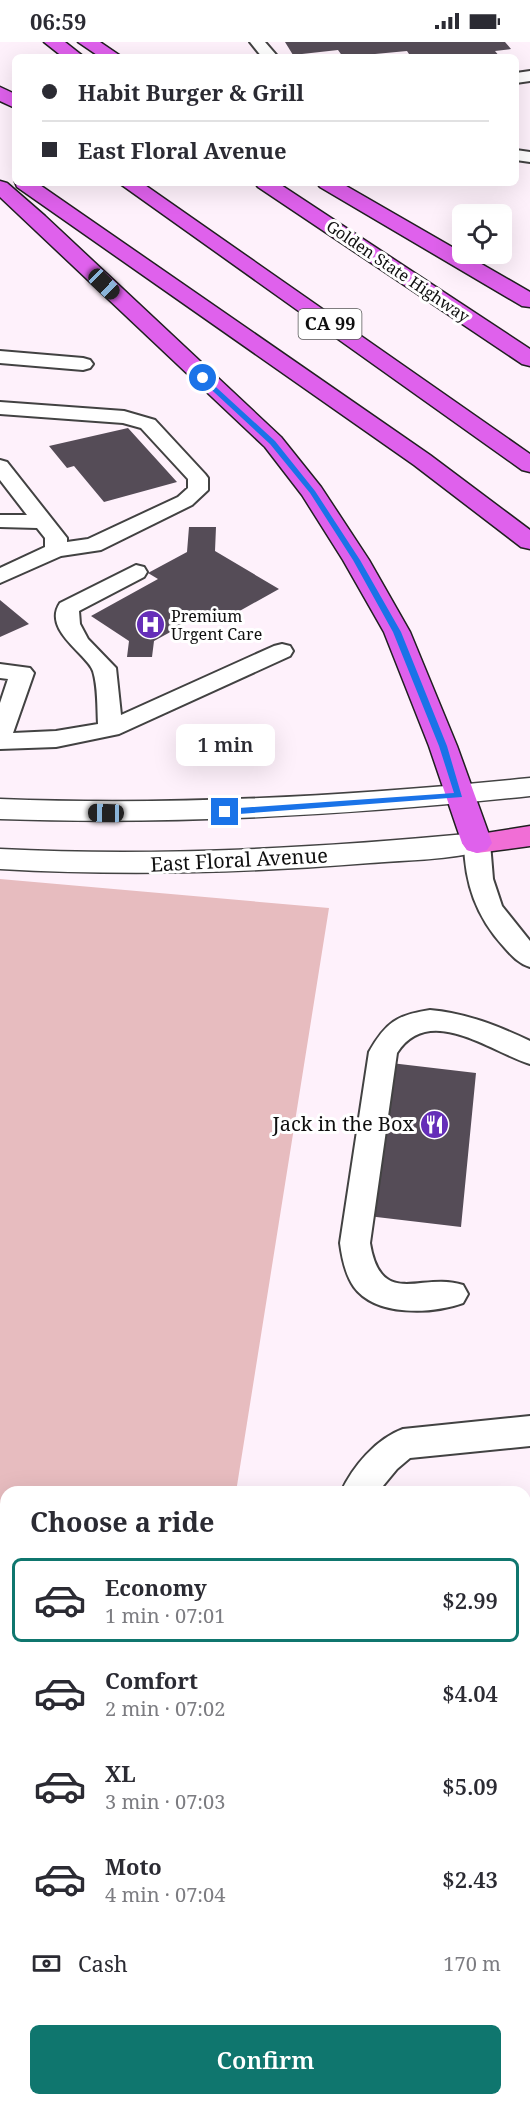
<!DOCTYPE html>
<html lang="en">
<head>
<meta charset="utf-8">
<style>
  :root { --surface:#fff; --page:#f2f2f3; --text:#2b2b33; --muted:#7c7c81; --line:#e1e1e2; --accent:#0f766e }
  body { margin:0; font-family:"Noto Serif",serif; background:var(--page); color:var(--text); height:100vh; display:flex; flex-direction:column; font-size:22px; white-space:nowrap }
  * { box-sizing:border-box; margin:0 }
  p { font-size:20px; color:var(--muted) }
  .icon { flex:none; width:33px; height:33px; fill:none; stroke:currentColor; stroke-width:2; stroke-linecap:round; stroke-linejoin:round }
  .map { position:relative; flex:1; overflow:hidden }
  .panel { position:absolute; left:0px; top:1444px; width:531px; height:620px; display:flex; flex-direction:column; background:var(--surface); border-radius:18px 18px 0 0; box-shadow:0 6px 24px #0002 }
  .panel>* { flex:none }
  .top-card { position:absolute; left:12px; top:12px; width:507px; height:132px; border-radius:9px; box-shadow:0 6px 24px #0002; display:grid; align-content:center; height:132px; padding:0 30px; background:var(--surface) }
  .fabs { position:absolute; left:452px; top:162px; display:grid; gap:12px }
  .fabs a { display:grid; place-items:center; width:60px; height:60px; border-radius:9px; background:var(--surface); box-shadow:0 6px 24px #0002; font-size:30px }
  .end { position:absolute; width:27px; height:27px; margin:-14px; border:8px solid #1a73e8; background:#fff; box-shadow:0 0 0 3px #fff }
  .from { border-radius:50% }
  .bubble { position:absolute; height:42px; border-radius:9px; background:var(--surface); box-shadow:0 6px 24px #0002; font-size:20px; font-weight:600; line-height:42px; text-align:center }
  .car { position:absolute; width:18px; height:36px; margin:-18px -9px; border-radius:8px; box-shadow:0 0 4px 2px #0007; background:linear-gradient(#222 24%,#8ab4d8 0 40%,#222 0 76%,#8ab4d8 0 86%,#222 0) }
  .top-card b { display:flex; align-items:center; gap:21px; height:57px; font-size:22px }
  .top-card b+b { border-top:2px solid var(--line) }
  .top-card i { width:15px; height:15px; background:var(--text) }
  ul { padding:0; list-style:none }
  li { display:flex; align-items:center; gap:18px; height:84px; margin:0 12px 9px; padding:0 18px; border:3px solid transparent; border-radius:9px }
  li div { flex:1 }
  li b { display:block; font-size:22px }
  li em { font-style:normal; font-weight:600 }
  li.selected { border-color:var(--accent) }
  li>.icon { width:54px; height:54px; stroke-width:1.5 }
  h2 { padding:0 30px; font-size:27px; line-height:72px }
  .pay { display:flex; align-items:center; gap:15px; height:66px; padding:0 30px; font-size:22px }
  .pay p { margin-inline-start:auto }
  .action { display:flex; gap:12px; margin-top:auto; padding:12px 30px }
  .action a { flex:1; height:69px; border-radius:9px; background:var(--accent); color:#fff; font-size:24px; font-weight:600; line-height:69px; text-align:center }
  .status { display:flex; justify-content:space-between; align-items:center; height:42px; padding:0 30px; background:var(--surface); direction:ltr }
  .status svg { height:16px; fill:currentColor }
  .map>svg:first-child { display:block }
  .green { fill:#e7bcbf }
  .building { fill:#554c57 }
  .lines { fill:none; stroke-linecap:round; stroke-linejoin:round }
  .service-casing { stroke:#424242; stroke-width:4 }
  .tertiary-casing { stroke:#424242; stroke-width:3 }
  .primary-casing { stroke:#202020; stroke-width:3 }
  .motorway-casing { stroke:#202020; stroke-width:3 }
  .service { fill:#fff; fill-rule:evenodd }
  .tertiary { fill:#fff; fill-rule:evenodd }
  .primary { fill:#f16ed6; fill-rule:evenodd }
  .motorway { fill:#df61ec; fill-rule:evenodd }
  .route { fill:#1a73e8 }
  .labels { text-anchor:middle; stroke-width:6; stroke-linejoin:round; paint-order:stroke }
  .far-street-label { font-size:16px; fill:#0f0f0f; stroke:#fff }
  .far-poi-label { font-size:16px; fill:#0f0f0f; stroke:#fff; text-anchor:start }
  .shield { fill:#fff; stroke:#575757; stroke-width:1.5 }
  .shield-label { font-size:18px; font-weight:bold; fill:#0f0f0f }
  .street-label { font-size:20px; fill:#0f0f0f; stroke:#fff }
  .poi-label { font-size:20px; fill:#0f0f0f; stroke:#fff; text-anchor:end }
</style>
</head>
<body>
<div class="status"><b>06:59</b><svg viewBox="0 0 49 12"><path d="M0 12V9h3v3zM5 12V6h3v6zM10 12V3h3v9zM15 12V0h3v12zM26 1h20v11H26zM47 4h2v5h-2z"/></svg></div>
<div class="map">
<svg width="530" height="2063" viewBox="0 0 530 2063">
  <rect width="100%" height="100%" fill="#fef1fb"/>
  <path class="green" d="M0,837L329,866L236,1450H6V2058H138V2063H0Z"/>
  <path class="building" d="M285,0H505L511,7L495,9L500,15H411L407,9L343,15L338,8L293,13Z
    M128,386L177,440L104,460L74,424L67,426L49,404Z
    M189,485H216L215,509L279,547L220,580L205,571L154,599L152,615H127L129,599L91,574L158,537L148,531L187,510Z
    M0,558L29,582L0,595Z
    M391,1021L476,1031L461,1185L368,1174Z
    M438,1444L480,1449V1450H437Z
    M525,1472H530V1685L525,1684Z"/>
  <g class="lines">
    <defs>
      <path id="service" d="M250,0H265L278,15H262Z
        M530,29V39L516,41V31Z
        M516,108L530,110V120L516,118Z
        M0,309L83,316L90,318L93,322L90,326L83,328L0,321Z
        M0,360L124,369L155,378L205,432L208,436V448L192,463L101,508L61,514L0,541V526L45,505V496L37,486L0,485V473H27L0,438V418L7,420L67,496V500L88,497L178,455L188,446V437L141,386L123,381L0,372Z
        M136,523L144,525L147,530L144,535L79,569L80,582L88,597L116,626L121,673L274,604L282,602L290,604L293,609L290,614L119,692L56,705L0,707V661L8,637L0,636V622L30,626L34,631L13,691L56,689L98,682C97,665 98,645 93,629C87,612 42,588 60,561Z
        M477,792L486,795L490,801L493,837L502,864L530,899V925C518,921 512,914 504,905C476,874 465,842 464,801L468,795Z
        M430,968C466,971 498,984 530,999V1022C489,1009 429,961 397,1011L370,1201C381,1268 422,1229 463,1243L468,1252L463,1261C432,1272 376,1275 354,1245C345,1232 342,1216 340,1201L369,1010C386,980 397,973 430,968Z
        M530,1374V1404L410,1416L397,1427L378,1450H341C353,1424 376,1397 403,1387Z
        M222,2058H264V2063H222Z"/>
      <path id="tertiary" d="M530,736V754C353,773 178,783 0,777V757C178,764 353,754 530,736Z
        M477,791L487,794L492,801L487,808C450,818 408,818 370,821C246,831 123,834 0,827V807C160,815 318,806 477,791Z"/>
      <path id="primary" d="M530,784V804L477,811L467,808L462,801L467,794Z"/>
      <path id="motorway" d="M44,0H65L84,15H63Z
        M78,0H100L122,15H100Z
        M0,45L15,52V66L0,59Z
        M0,139L7,141L45,174L281,395L321,445L369,518L410,590L457,704L492,801L487,808L477,811L467,808L462,801L429,704L384,590L343,518L302,453L265,405L0,155Z
        M15,140L37,141L430,413L530,488V507L521,505L414,423L17,145Z
        M119,141H142L530,412V430L522,428Z
        M255,141H278L530,307V324L522,322L258,145Z
        M317,141H341L530,250V265L522,264L320,145Z"/>
    </defs>
    <use href="#service" class="service-casing"/>
    <use href="#tertiary" class="tertiary-casing"/>
    <use href="#primary" class="primary-casing"/>
    <use href="#motorway" class="motorway-casing"/>
    <use href="#service" class="service"/>
    <use href="#tertiary" class="tertiary"/>
    <use href="#primary" class="primary"/>
    <use href="#motorway" class="motorway"/>
  </g>
  <path class="route" d="M201,335H205L275,399L315,449L360,518L401,590L447,704L462,755L225,773L221,770L225,767L454,751L439,704L393,590L353,518L310,451L270,402L201,338Z"/>
  <defs>
    <symbol id="hospital-disc" viewBox="-11 -11 22 22"><circle r="9.5" fill="#652eb8" stroke="#fff"/><path d="M-5-5h3v3.5h4V-5h3V5h-3V1.5h-4V5h-3Z" fill="#fff"/></symbol>
    <symbol id="restaurant-disc" viewBox="-11 -11 22 22"><circle r="9.5" fill="#652eb8" stroke="#fff"/><path d="M-5-6h1v4h1v-4h1v4h1v-4h1v5L-1.5 .5V6h-2V.5L-5-1ZM5-6V6H3V1.5H1.5Q1.5-4 5-6Z" fill="#fff"/></symbol>
  </defs>
  <g fill-rule="evenodd">
    <use href="#hospital-disc" x="134" y="566" width="33" height="33"/>
    <use href="#restaurant-disc" x="418" y="1066" width="33" height="33"/>
  </g>
  <g class="labels">
    <g class="far-street-label">
      <text transform="translate(398 229) rotate(34)" y="6">Golden State Highway</text>
    </g>
    <g class="far-poi-label">
      <text x="171" y="580">Premium<tspan x="171" dy="18">Urgent Care</tspan></text>
    </g>
    <rect class="shield" x="298.5" y="267" width="63" height="30" rx="4.5"/>
    <g class="shield-label">
      <text x="330" y="288">CA 99</text>
    </g>
    <g class="street-label">
      <text transform="translate(239 818) rotate(-3)" y="7">East Floral Avenue</text>
    </g>
    <g class="poi-label">
      <text x="414" y="1089">Jack in the Box</text>
    </g>
  </g>
</svg>
<div class="fabs">
<a><svg class="icon" aria-label="locate" viewBox="0 0 24 24"><circle cx="12" cy="12" r="6"/><path d="M12 2v4M12 18v4M2 12h4M18 12h4"/></svg></a>
</div>
<i class="end from" style="left:203px;top:336px"></i>
<i class="end" style="left:225px;top:770px"></i>
<div class="bubble" style="left:176px;top:682px;width:99px">1 min</div>
<i class="car" style="left:104px;top:242px;rotate:134deg"></i>
<i class="car" style="left:106px;top:771px;rotate:271deg"></i>
<div class="top-card">
<b><i class="from"></i>Habit Burger &amp; Grill</b>
<b><i></i>East Floral Avenue</b>
</div>
<section class="panel">
<h2>Choose a ride</h2>
<ul>
<li class="selected"><svg class="icon" aria-label="car" viewBox="0 0 24 24"><path d="M5 17H2v-5l4-1 3-4h7l3 4 3 1v5h-3M9 17h6M6 11h13"/><circle cx="7" cy="17" r="2"/><circle cx="17" cy="17" r="2"/></svg><div><b>Economy</b><p>1 min · 07:01</p></div><em>$2.99</em></li>
<li><svg class="icon" aria-label="car" viewBox="0 0 24 24"><path d="M5 17H2v-5l4-1 3-4h7l3 4 3 1v5h-3M9 17h6M6 11h13"/><circle cx="7" cy="17" r="2"/><circle cx="17" cy="17" r="2"/></svg><div><b>Comfort</b><p>2 min · 07:02</p></div><em>$4.04</em></li>
<li><svg class="icon" aria-label="car" viewBox="0 0 24 24"><path d="M5 17H2v-5l4-1 3-4h7l3 4 3 1v5h-3M9 17h6M6 11h13"/><circle cx="7" cy="17" r="2"/><circle cx="17" cy="17" r="2"/></svg><div><b>XL</b><p>3 min · 07:03</p></div><em>$5.09</em></li>
<li><svg class="icon" aria-label="car" viewBox="0 0 24 24"><path d="M5 17H2v-5l4-1 3-4h7l3 4 3 1v5h-3M9 17h6M6 11h13"/><circle cx="7" cy="17" r="2"/><circle cx="17" cy="17" r="2"/></svg><div><b>Moto</b><p>4 min · 07:04</p></div><em>$2.43</em></li>
</ul>
<div class="pay"><svg class="icon" aria-label="cash" viewBox="0 0 24 24"><path d="M3 7h18v10H3z"/><circle cx="12" cy="12" r="2"/></svg>Cash<p>170 m</p></div>
<div class="action"><a>Confirm</a></div>
</section>
</div>
</body>
</html>
